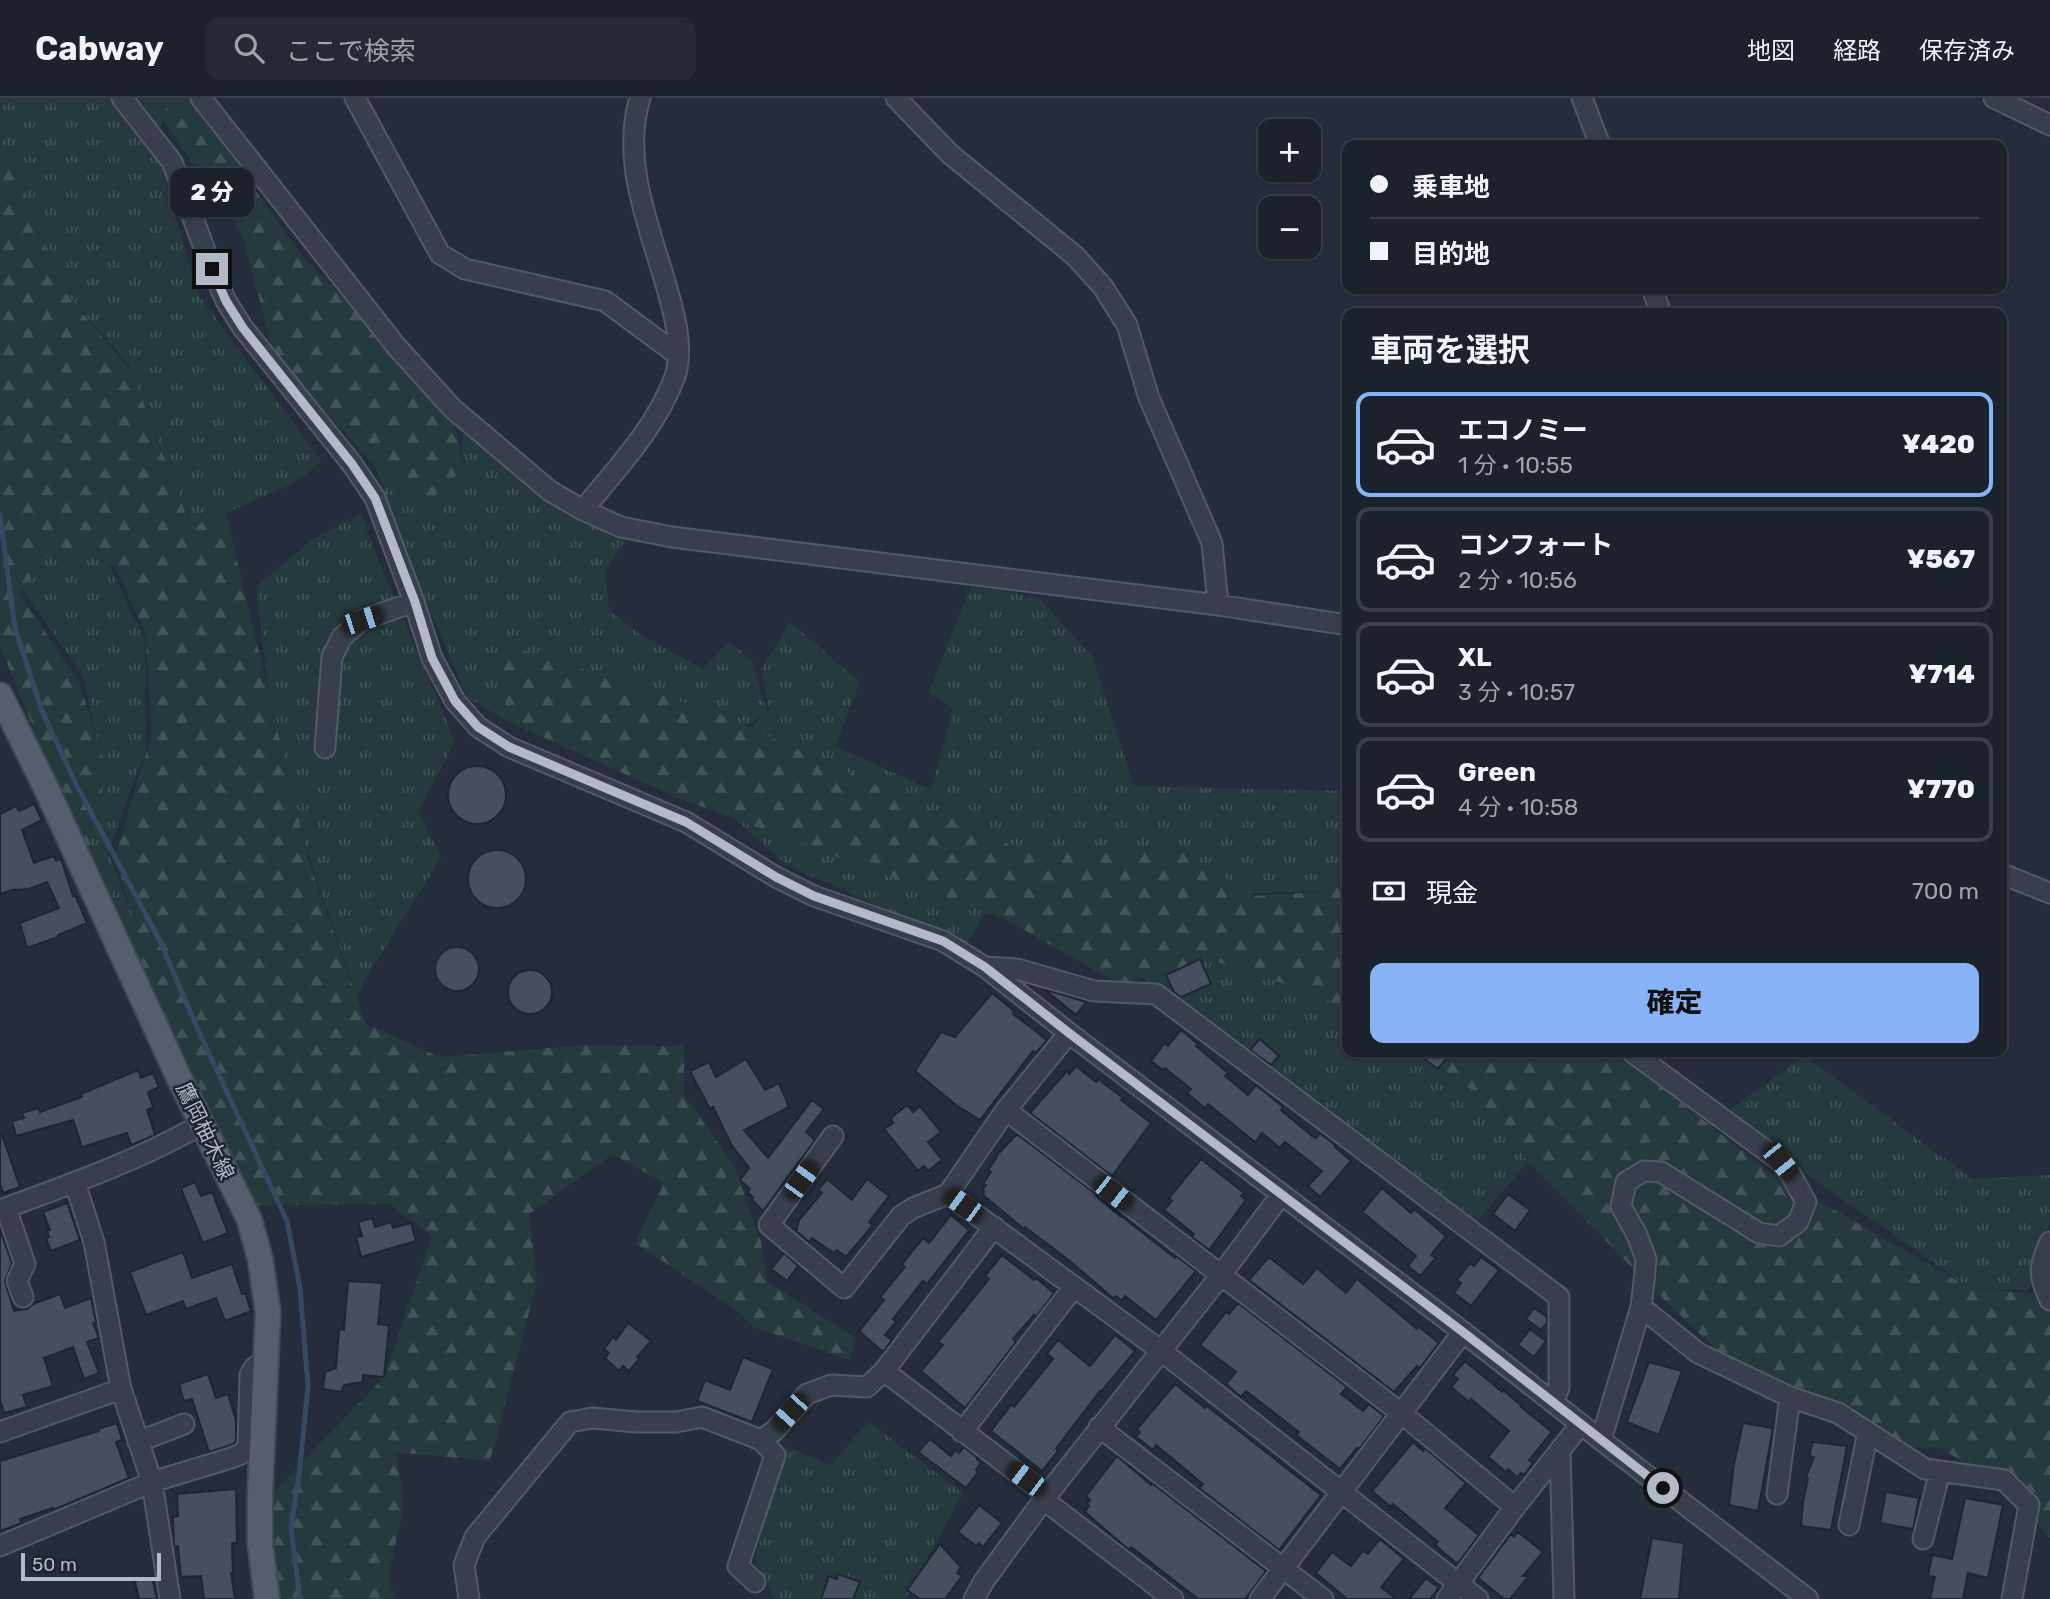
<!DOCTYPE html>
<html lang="ja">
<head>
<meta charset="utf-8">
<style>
  :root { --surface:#1a222c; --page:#232a34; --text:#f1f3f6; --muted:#9fa4a9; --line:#383f48; --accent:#88b2f6 }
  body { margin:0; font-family:Rubik,"Noto Sans JP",sans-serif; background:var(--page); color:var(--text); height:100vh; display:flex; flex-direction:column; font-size:26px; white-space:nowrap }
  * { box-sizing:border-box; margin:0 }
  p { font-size:23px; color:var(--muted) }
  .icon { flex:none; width:38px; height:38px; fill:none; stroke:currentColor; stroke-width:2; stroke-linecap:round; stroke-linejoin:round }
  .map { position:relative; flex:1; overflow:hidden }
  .details { position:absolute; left:1342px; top:210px; width:665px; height:749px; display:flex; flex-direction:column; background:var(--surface); border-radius:14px; box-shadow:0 2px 5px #0004,0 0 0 2px var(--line) }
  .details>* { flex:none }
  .top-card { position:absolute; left:1342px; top:42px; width:665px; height:154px; border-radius:14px; box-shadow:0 2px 5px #0004,0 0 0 2px var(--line); display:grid; align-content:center; height:154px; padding:0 28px; background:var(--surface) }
  .tools { position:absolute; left:1258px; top:21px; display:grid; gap:14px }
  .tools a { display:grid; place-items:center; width:63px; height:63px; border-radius:14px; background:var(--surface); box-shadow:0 2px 5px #0004,0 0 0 2px var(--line); font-size:35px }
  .scale { position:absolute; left:21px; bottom:18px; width:140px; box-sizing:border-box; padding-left:7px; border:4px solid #b2bac7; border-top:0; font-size:19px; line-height:24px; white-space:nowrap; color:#b2bac7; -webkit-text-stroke:5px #1c2430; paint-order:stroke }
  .end { position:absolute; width:32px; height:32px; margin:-16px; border:9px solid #b2bac7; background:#111; box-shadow:0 0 0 4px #111 }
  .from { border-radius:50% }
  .bubble { position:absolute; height:49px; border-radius:14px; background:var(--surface); box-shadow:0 2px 5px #0004,0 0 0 2px var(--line); font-size:23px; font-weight:800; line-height:49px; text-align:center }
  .car { position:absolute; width:21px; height:42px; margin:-21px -10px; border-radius:9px; box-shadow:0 0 5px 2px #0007; background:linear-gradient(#222 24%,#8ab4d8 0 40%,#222 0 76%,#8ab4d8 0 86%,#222 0) }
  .top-card b { display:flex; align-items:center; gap:24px; height:66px; font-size:26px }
  .top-card b+b { border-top:2px solid var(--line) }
  .top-card i { width:18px; height:18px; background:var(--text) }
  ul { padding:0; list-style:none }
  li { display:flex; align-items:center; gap:21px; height:105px; margin:0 14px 10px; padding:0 14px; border:4px solid var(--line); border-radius:14px }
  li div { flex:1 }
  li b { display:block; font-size:26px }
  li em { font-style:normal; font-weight:800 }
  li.active { border-color:var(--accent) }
  li>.icon { width:63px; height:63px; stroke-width:1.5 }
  h2 { padding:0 28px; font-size:32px; line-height:84px }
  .pay { display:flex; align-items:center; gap:18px; height:77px; padding:0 28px; font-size:26px }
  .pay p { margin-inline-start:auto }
  .action { display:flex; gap:14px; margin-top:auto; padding:14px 28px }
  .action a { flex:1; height:80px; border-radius:14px; background:var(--accent); color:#111; font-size:28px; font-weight:800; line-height:80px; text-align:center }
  header { display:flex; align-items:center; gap:42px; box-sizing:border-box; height:98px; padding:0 35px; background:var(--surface); border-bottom:2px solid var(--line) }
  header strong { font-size:33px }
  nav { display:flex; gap:38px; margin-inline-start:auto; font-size:24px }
  .search { width:490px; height:63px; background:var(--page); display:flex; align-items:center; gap:18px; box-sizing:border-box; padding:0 24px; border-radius:14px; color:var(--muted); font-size:26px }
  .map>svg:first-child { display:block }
  .grass { fill:url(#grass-tufts) }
  .forest { fill:url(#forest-firs) }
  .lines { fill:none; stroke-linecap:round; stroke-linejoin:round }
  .stream { stroke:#374862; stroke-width:5 }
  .building { fill:#445060; stroke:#1e2632; stroke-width:2 }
  .minor-casing { stroke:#525a66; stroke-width:23 }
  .major-casing { stroke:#404854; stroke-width:28 }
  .minor { stroke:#373f4c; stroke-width:19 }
  .major { stroke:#555e6c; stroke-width:24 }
  .route { stroke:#b2bac7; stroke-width:9 }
  .labels { text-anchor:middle; stroke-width:5; stroke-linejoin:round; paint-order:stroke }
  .street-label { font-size:21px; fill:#b2bac7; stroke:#1c2430 }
</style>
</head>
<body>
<header>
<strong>Cabway</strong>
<div class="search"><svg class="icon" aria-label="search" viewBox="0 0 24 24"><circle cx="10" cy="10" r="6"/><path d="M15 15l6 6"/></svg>ここで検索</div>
<nav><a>地図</a><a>経路</a><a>保存済み</a></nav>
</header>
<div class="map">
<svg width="2050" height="1501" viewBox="0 0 2050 1501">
  <defs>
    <pattern id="grass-tufts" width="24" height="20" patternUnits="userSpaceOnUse" patternTransform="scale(1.75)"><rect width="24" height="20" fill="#253a3c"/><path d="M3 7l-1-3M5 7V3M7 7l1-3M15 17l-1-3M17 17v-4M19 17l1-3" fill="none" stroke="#425457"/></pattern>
    <pattern id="forest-firs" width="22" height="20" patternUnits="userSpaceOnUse" patternTransform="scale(1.75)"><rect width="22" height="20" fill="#253a3c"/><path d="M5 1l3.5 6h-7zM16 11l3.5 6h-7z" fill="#425457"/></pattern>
  </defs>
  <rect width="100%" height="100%" fill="#232d3b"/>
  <path class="grass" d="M0,0H179L152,38L198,196L322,364L290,387L192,430L129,267L58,186L14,67L0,47Z
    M463,319L628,439L605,471L609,512L642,538L703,571L729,543L752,563L767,613L769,612L761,572L790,524L860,584L835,648L931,692L953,612L929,594L971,488L1039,500L1092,558L1134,688L1347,693V770L1334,793L1249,795L1175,749L1023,753L942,717L1018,758L966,847L787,767L736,722L721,661L764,616L745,628L501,545L507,623L467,599L418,484L375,368L421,413L463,370Z
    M361,416L374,451L455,643L419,713L441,760L364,883L357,899L302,738L270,604L256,489L313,441Z
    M55,447L108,465L145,542L146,652L108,754L137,829L120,826L87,761L105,678L83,578L22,490Z
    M1212,862L1301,885L1347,914L1348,954H1412L1471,991L1528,1063L1473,1128L1143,880Z
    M1805,958L1972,1081L2050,1077V1127L2045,1134L2029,1192L1970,1190L1776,1055L1727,1013Z
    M869,1324L963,1395L906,1500L907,1501H774L755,1460L784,1348L831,1367Z"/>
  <path class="forest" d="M177,0H190L302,158L452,310L463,370L421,413L375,368L274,258L243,138L160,18Z
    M0,47L14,67L58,186L131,273L191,429L226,415L308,761L366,926L439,959L589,947L684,948V997L734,1067L761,1144L767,1184L856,1240L850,1262L751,1228L735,1211L635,1145L664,1085L613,1056L529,1116L537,1184L490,1363L396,1354L404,1407L388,1479L395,1501H279L271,1397L384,1279L432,1138L390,1106L250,1107L120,826L136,829L115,759L152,635L145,534L114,467L55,448L19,495L79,584L107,672L87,761L0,548Z
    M501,545L720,616L1023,753L1175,749L1254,798L1334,793L1347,770V915L1318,897L1212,862L1119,886L1007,822L676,699L507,623Z
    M1411,954H1617L1773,1077L1970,1190L2050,1197V1440L2019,1406L1982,1376L1941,1350L1892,1349L1769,1302L1656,1194L1528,1063L1471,991Z"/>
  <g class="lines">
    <path class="stream" d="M0,417L15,530L42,613L78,690L160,843L199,934L287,1123L300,1190L308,1288L299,1378L291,1429L300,1501"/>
  </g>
  <path class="building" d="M448 697a29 29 0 1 1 58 0a29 29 0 1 1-58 0Z
    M34,706L42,722L22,732L34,765L54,758L56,763L61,761L73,798L75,797L87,825L58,837V839L27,850L20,825L59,810L47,784L29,791L12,792L0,796V716L16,708L19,713Z
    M468 781a29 29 0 1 1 58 0a29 29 0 1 1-58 0Z
    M435 871a22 22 0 1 1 44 0a22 22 0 1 1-44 0Z
    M1200,861L1211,886L1181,899L1174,894L1166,877Z
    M508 894a22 22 0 1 1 44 0a22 22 0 1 1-44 0Z
    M1044,891L1086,904L1076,917Z
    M992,895L1014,913L1013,916L1047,942L1036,955L1033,953L980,1022L956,1007L915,973L941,934L955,939Z
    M1181,932L1198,946L1196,948L1228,975L1225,978L1248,997L1256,987L1283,1009L1281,1012L1312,1038L1316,1040L1320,1035L1336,1048L1335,1049L1351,1063L1320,1099L1308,1088L1322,1073L1285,1044L1280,1050L1262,1035L1255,1044L1208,1006L1205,1010L1187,995L1191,991L1165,970L1163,972L1151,963L1165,945L1168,948Z
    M1260,941L1279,958L1271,967L1250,952Z
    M1415,954H1452L1438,971Z
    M746,961L765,992L779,985L789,1009L744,1032L768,1060L812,1002L824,1011L806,1034L815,1042L763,1113L752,1102L753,1099L748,1095L750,1091L740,1082L749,1070L748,1068L732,1048L713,1009L710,1011L690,973L709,964L716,979Z
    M1076,968L1096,984L1098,981L1123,1000L1121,1002L1151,1025L1112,1078L1030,1015L1067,973L1069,976Z
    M138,972L141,980L153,975L159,989L148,994L153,1009L147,1012L155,1037L131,1047L127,1035L82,1049L73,1022L16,1038L12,1023L24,1020L22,1015L38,1010L40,1014L82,999L81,996Z
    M907,1007L913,1014L920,1008L941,1034L928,1044L942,1062L928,1073L924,1068L918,1073L884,1031L893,1025L891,1020Z
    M1017,1036L1097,1097L1096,1098L1120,1118V1117L1175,1160L1176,1158L1196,1173L1156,1222L1125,1198L1122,1203L1116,1198L1114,1201L1071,1164L1025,1129L1024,1131L983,1097L984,1094L982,1093L986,1087L983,1086L991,1074L988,1072L997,1059L996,1058Z
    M2,1037L20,1089L3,1095L0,1086V1038Z
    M1201,1061L1244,1095L1241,1098L1246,1102L1209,1152L1192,1139L1194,1136L1164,1112L1172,1103L1169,1100Z
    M827,1081L852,1102L867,1081L889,1098L869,1124L873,1127L846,1159L837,1152L834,1155L812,1140L809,1144L796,1133L799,1122L822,1095L818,1092Z
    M195,1084L201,1098L212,1094L228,1135L203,1145L181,1090Z
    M1382,1090L1411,1115L1414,1111L1446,1138L1431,1157L1436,1160L1420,1178L1408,1168L1416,1158L1362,1114Z
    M1508,1096L1530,1112L1515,1133L1493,1116Z
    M67,1105L80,1142L51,1153L46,1140L49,1139L47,1133L50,1132L43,1114Z
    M951,1117L969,1132L927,1186L923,1183L893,1221L896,1224L885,1237L892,1242L883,1254L859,1233L884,1202L880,1199L905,1169L902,1166L923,1140L929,1145Z
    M372,1120L375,1129L391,1124L393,1130L411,1125L416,1143L361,1159L356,1139L362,1138L358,1124Z
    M0,1132L12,1165L5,1183L14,1213L27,1211L33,1206L60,1196L65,1210L91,1200L96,1224L93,1225L99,1240L87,1244L99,1275L84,1281L73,1249L44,1260L53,1288L23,1297L27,1309L4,1315L0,1302Z
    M183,1154L192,1180L232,1166L242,1196L245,1195L251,1213L225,1223L216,1200L186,1211L183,1203L146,1217L130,1174Z
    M784,1155L798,1168L787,1183L771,1171Z
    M1002,1157L1034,1182L1036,1180L1054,1195L1036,1219L1034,1217L1013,1241L1016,1244L965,1310L921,1273L943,1247L938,1244L989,1181L985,1178Z
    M1269,1159L1303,1186L1317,1170L1346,1195L1357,1181L1417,1231L1419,1229L1439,1245L1419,1271L1417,1268L1394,1294L1249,1182Z
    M1481,1159L1499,1172L1471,1208L1454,1195L1461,1185L1457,1182L1470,1165L1474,1168Z
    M348,1183L382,1185L378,1226L389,1227L384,1279L363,1277V1284L344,1287L341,1294L323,1291L325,1274L336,1270L339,1231L344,1232Z
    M1238,1205L1347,1289L1341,1296L1363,1313L1369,1306L1384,1318L1359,1351L1357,1350L1340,1371L1296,1337L1299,1334L1246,1293L1241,1299L1226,1286L1236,1274L1200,1247L1226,1214L1229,1216Z
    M1534,1210L1547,1219V1225L1541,1232L1526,1221Z
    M628,1225L651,1243L637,1259L639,1261L629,1273L623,1268L619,1273L605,1260L609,1255L604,1251L613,1239L616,1242Z
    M1530,1231L1546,1243L1534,1259L1518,1247Z
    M1115,1237L1135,1253L1101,1294L1100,1293L1061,1344L1056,1351L1058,1353L1042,1373L991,1333L1011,1307L1014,1309L1053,1261L1047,1256L1058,1242L1090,1268Z
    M743,1259L773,1271L752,1324L697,1303L705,1282L730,1292Z
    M1465,1263L1502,1294L1503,1292L1522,1308L1521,1309L1552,1334L1529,1362L1533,1365L1524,1377L1521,1375L1517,1379L1508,1371L1506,1374L1488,1359L1509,1333L1471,1301L1469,1304L1451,1289L1458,1281L1453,1277Z
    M1649,1264L1682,1273L1659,1337L1627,1324Z
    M208,1276L216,1300L228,1296L236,1323V1343L234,1346L209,1354L192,1301L184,1303L179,1286Z
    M1175,1286L1205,1310L1207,1308L1321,1397L1279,1452L1199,1390L1203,1386L1156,1347L1153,1352L1136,1339L1140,1334L1137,1331Z
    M117,1325L122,1342L116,1344L129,1380L53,1412V1410L20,1421L22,1425L0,1433V1363L99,1333L98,1331Z
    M1743,1325L1773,1330L1758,1413L1729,1407L1734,1366Z
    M930,1341L951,1358L955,1352L959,1355L964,1349L978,1360L977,1361L981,1365L976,1372L978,1374L966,1390L918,1354Z
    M1413,1344L1423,1353L1425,1350L1466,1385L1445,1410L1479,1437L1459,1464L1456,1465L1435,1447L1438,1444L1393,1406L1391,1409L1372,1393Z
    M1813,1344L1847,1348L1831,1432L1801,1428L1803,1404L1808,1380L1806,1379L1814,1359L1809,1358Z
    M1117,1358L1151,1387L1152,1385L1266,1473L1245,1501H1198L1131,1449L1129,1452L1085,1414L1089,1408L1087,1406L1090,1402L1086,1398Z
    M236,1391L237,1445H232L233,1475H231L235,1501H204L201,1478L181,1479L178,1448H174V1446L173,1419L178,1418L177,1396Z
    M1886,1394L1919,1400L1913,1431L1880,1425Z
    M1965,1400L2003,1407L1988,1480L1968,1475L1963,1501H1930L1935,1479L1928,1478L1932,1457L1952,1461Z
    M979,1407L1002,1425L983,1449L979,1445L976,1448L958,1434Z
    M1518,1434L1543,1454L1523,1478H1529L1510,1501H1504L1478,1480L1511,1436L1514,1439Z
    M1652,1440L1684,1445L1679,1501H1640Z
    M1380,1441L1404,1461L1381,1489L1396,1501H1347L1316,1475L1332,1454L1351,1468L1363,1453L1368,1456Z
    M940,1446L961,1469L957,1475L962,1478L945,1501H920L907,1492Z
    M838,1476L860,1484L853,1501H821L829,1478L837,1481Z
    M152,1479L157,1501H139L135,1483Z
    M1426,1480L1439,1490L1430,1501H1409Z"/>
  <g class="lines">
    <defs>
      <path id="minor" d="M122,0L172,64L212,171L226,203L243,230L352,366L375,400L414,504L432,560L455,603L478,629L509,649L686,724L776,779L814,798L943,843L985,869L1069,935L1463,1234L1601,1342L1808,1501
        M201,0L396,248L452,310L550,393L583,412L621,429L672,439L1218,507L1348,527
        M355,0L440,156L465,171L605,203L678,257
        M896,0L950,56L1075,158L1103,189L1127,227L1149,300L1212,445L1218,507
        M1582,0L1600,47
        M1994,0L2050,27
        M1652,191L1661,215
        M583,412C616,371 655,331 674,281C685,252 674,215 666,187C649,128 621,62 640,0
        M325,650L332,559L342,539L362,522L414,504
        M2002,776L2050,795
        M985,869L1017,871L1094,893L1156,896L1559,1199V1290L1553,1304
        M1006,1012L1401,1315L1515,1409
        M833,1038L769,1127L844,1190L901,1118L913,1110L948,1096L1006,1012L1069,935
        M75,1085L94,1144L121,1291L152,1384L170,1501
        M948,1096L1160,1252L1478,1501
        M6,1110L25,1166L17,1183L23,1199
        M0,1112C68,1087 138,1063 202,1026
        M2050,1144C2039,1168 2038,1178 2050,1202
        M1641,1209L1698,1255L1790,1299L1838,1315L1925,1371L2004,1382L2029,1407L2012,1501
        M884,1273L1047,1397
        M1099,1329L1323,1501
        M0,1334L121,1291
        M962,1334L1074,1189
        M1601,1342L1641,1209L1644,1183L1646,1161L1637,1137L1621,1108L1626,1084L1644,1073L1661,1074L1759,1135L1779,1138L1798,1124L1806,1104L1791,1077L1780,1063L1632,954
        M138,1344L184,1326
        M1560,1352L1564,1501
        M1777,1396L1790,1299
        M1044,1402L1173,1501
        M1849,1427L1868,1334
        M1923,1441L1940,1373
        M0,1448L152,1384L231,1360L241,1356L248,1348L250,1277L254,1270L266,1261
        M755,1484L738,1468L775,1357L761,1342
        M469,1501L464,1467L475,1439L570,1324L592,1320L637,1324H676L702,1319L761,1342L774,1333L807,1296L831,1287L867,1289L884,1273L994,1129
        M974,1501L984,1483L1047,1397L1221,1177L1281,1097
        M1260,1501L1463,1234
        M1447,1501L1515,1409L1581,1326"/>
      <path id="major" d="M0,597L47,692L180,982L249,1121L260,1160L268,1214L260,1396V1445L267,1501"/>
    </defs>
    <use href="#minor" class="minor-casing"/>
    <use href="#major" class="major-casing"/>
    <use href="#minor" class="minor"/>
    <use href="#major" class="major"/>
  </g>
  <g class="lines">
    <path class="route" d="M212,171L226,203L243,230L352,366L375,400L415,504L432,560L455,603L478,629L509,649L686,724L776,779L814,798L943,843L985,869L1069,935L1463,1234L1663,1390"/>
  </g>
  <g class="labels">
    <g class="street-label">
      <text transform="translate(205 1033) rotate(64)" y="7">鷹岡柚木線</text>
    </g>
  </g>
</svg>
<div class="tools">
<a>+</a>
<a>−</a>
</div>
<div class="scale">50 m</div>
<i class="end from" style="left:1663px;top:1390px"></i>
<i class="end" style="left:212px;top:171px"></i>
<div class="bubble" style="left:170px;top:70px;width:84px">2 分</div>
<i class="car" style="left:362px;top:522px;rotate:72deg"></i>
<i class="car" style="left:1780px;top:1063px;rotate:141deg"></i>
<i class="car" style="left:801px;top:1082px;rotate:36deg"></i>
<i class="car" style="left:1113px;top:1095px;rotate:128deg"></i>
<i class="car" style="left:963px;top:1107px;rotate:306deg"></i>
<i class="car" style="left:790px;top:1314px;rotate:222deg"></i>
<i class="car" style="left:1026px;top:1381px;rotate:307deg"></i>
<div class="top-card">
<b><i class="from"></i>乗車地</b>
<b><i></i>目的地</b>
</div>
<section class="details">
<h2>車両を選択</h2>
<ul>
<li class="active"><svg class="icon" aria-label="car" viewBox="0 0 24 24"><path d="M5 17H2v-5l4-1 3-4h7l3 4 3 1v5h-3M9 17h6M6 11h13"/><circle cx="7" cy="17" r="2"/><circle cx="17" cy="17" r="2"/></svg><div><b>エコノミー</b><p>1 分 · 10:55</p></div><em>¥420</em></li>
<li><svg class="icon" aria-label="car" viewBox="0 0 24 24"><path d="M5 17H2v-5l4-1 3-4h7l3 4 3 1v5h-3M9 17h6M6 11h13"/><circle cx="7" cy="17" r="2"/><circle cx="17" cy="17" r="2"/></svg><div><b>コンフォート</b><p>2 分 · 10:56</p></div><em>¥567</em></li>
<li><svg class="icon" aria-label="car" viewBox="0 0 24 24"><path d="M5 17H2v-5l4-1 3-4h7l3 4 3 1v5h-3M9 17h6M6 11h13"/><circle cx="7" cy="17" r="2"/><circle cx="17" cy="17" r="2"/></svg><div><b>XL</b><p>3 分 · 10:57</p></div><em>¥714</em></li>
<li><svg class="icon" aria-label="car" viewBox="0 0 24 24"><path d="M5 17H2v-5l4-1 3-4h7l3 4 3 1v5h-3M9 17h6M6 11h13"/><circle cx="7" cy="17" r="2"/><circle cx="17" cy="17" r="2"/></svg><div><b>Green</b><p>4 分 · 10:58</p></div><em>¥770</em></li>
</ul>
<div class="pay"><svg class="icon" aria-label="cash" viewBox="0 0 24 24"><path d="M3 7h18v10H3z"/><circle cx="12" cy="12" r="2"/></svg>現金<p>700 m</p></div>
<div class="action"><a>確定</a></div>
</section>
</div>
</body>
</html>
